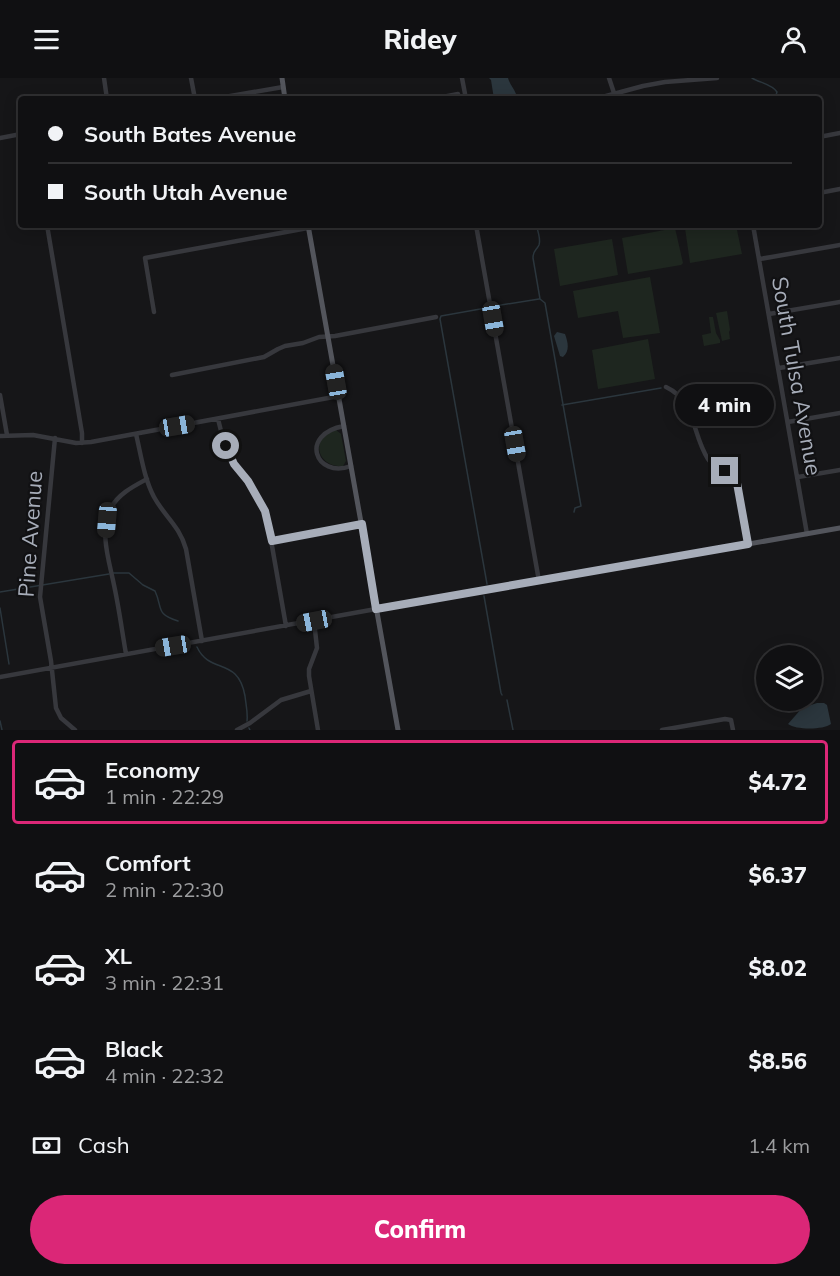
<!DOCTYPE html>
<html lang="en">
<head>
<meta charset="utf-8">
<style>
  :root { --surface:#101012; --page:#19191b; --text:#f1f3f6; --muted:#9c9d9f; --line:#303032; --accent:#db2777 }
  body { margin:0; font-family:Mulish,sans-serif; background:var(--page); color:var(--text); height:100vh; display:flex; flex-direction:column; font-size:22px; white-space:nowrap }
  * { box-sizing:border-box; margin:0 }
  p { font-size:20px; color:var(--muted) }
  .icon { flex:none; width:33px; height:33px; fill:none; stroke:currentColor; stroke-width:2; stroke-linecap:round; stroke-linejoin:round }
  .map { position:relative; height:652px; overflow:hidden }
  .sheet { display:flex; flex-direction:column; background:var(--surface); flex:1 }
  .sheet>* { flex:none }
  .top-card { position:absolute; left:18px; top:18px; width:804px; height:132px; border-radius:6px; box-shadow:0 3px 15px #0003,0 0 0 2px var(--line); display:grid; align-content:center; height:132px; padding:0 30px; background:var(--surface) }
  .fabs { position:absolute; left:756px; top:567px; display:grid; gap:12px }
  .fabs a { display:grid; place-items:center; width:66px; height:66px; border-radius:50%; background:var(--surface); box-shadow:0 3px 15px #0003,0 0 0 2px var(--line); font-size:30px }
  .end { position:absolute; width:27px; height:27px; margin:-14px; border:8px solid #a7adb9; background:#111; box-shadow:0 0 0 3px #111 }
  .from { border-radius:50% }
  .bubble { position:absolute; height:42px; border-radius:21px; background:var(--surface); box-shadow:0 3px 15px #0003,0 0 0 2px var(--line); font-size:20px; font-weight:800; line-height:42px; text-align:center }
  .car { position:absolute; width:18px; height:36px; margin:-18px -9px; border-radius:8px; box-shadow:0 0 4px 2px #0007; background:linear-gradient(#222 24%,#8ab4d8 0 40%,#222 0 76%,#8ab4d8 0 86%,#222 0) }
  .top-card b { display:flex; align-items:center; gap:21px; height:57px; font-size:22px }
  .top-card b+b { border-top:2px solid var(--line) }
  .top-card i { width:15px; height:15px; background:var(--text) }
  ul { padding:10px 0 0; list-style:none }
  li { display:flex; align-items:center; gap:18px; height:84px; margin:0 12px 9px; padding:0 18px; border:3px solid transparent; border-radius:6px }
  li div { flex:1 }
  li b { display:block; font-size:22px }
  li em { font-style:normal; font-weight:800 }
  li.current { border-color:var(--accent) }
  li>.icon { width:54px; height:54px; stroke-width:1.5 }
  .pay { display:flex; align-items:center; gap:15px; height:66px; padding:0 30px; font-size:22px }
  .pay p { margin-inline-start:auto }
  .button { display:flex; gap:12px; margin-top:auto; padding:12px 30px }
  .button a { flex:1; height:69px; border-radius:36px; background:var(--accent); color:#fff; font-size:24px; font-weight:800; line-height:69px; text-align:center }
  header { display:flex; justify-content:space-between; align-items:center; height:78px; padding:0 30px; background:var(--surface); font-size:27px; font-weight:800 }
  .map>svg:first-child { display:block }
  .green { fill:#1e261f }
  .water { fill:#2b363d }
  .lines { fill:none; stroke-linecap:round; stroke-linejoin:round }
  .stream { stroke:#2b363d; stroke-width:1.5 }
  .minor { stroke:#37383d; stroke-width:4.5 }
  .major { stroke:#53555c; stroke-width:5 }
  .route { stroke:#a7adb9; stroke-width:8 }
  .labels { text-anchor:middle; stroke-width:4.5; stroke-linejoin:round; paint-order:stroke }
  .street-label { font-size:22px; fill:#a7adb9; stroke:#111113 }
</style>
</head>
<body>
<header><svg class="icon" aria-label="menu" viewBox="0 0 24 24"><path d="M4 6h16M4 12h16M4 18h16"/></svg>Ridey<svg class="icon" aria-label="person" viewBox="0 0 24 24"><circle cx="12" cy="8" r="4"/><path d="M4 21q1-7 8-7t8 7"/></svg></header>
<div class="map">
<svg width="840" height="652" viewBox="0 0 840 652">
  <rect width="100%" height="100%" fill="#161618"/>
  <path class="green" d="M701,147H736L742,176L690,185L685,150Z
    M675,150L683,185L681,187L628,196L622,160Z
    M612,161L618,197L560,208L554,171Z
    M650,199L660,255L623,260L618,233L578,240L573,213Z
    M727,233L730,252L729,254L730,261L722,263L716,235Z
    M709,239H713L716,255L720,262V265L704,268L702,257L711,255Z
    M648,261L655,301L598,311L592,272Z
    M336,352L341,356L346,383L343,388C327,390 312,375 323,359C326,355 332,354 336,352Z"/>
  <path class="water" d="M489,0H508C510,8 517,13 517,21H494L491,2Z
    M557,254L565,256C568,264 570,273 563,279L560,278L554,258Z
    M817,625H824L827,627L831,646C823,652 796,652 788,646L802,630Z"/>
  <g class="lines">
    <path class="stream" d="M752,0C760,5 772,6 777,14L776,17L766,21
      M536,147C538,153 541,161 539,167C536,173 533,172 533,180L540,221L545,225L581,428L575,430L574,434
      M495,228L539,221
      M486,230L441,238L440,241L487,506
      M562,327L661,310
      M113,495H129L143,507L155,513C163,530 155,536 178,543
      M0,514L109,496
      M484,518L501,615L502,617
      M0,530L9,586
      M197,569C210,597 238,578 245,618C246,627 248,635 247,643
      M507,622L513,652
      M0,643L2,652
      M249,650L250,652"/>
    <path class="minor" d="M104,0L107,21
      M191,0L195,21
      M462,0L466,21
      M609,0L614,15
      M213,21L283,9
      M432,21L458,16
      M595,21L643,8L665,4L717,0
      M819,59L840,55
      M0,60L21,56
      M819,115L840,111
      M47,147L82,355V365
      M476,147L539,503
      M753,147L807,456
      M760,181L840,167
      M154,234L145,180L324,147
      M769,236L840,224
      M779,290L840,280
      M172,297L264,279L278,271L285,268L303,265L319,259L335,258L436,239
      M666,309C696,323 692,357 708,381C715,392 729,392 737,405L748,466
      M0,317L7,357
      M218,341L222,357L229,377L234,386L259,421L265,433L268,445L286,548
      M788,344L840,335
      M344,348C299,356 315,401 351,388
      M136,356C141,377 144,400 154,419C165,439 179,447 186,471L202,563
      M0,358L33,357L76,365L91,364L339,318
      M55,360L40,519L51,583L56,630L61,640L75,652
      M798,399L840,392
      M272,463L362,446
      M314,543L317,570L309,591V598L318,652
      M126,576C122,553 119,530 114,507C109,482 99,455 111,430C118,416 134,408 147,401
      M0,599L376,531
      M237,652L250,645L281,622L311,613
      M662,652L725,641L731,642L733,652"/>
    <path class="major" d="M282,0L285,21
      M308,147L398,652
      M376,531L840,450"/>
  </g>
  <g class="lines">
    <path class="route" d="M226,368L234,386L248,403L265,433L272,463L362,446L376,531L748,466L737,405L732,397L725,393"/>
  </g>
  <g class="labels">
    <g class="street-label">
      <text transform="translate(797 298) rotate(80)" y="8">South Tulsa Avenue</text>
      <text transform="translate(30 456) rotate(-86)" y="8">Pine Avenue</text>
    </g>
  </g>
</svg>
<div class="fabs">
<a><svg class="icon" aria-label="layers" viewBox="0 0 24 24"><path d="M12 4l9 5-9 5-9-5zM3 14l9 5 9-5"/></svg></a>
</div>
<i class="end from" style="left:226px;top:368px"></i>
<i class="end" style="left:725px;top:393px"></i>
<div class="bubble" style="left:675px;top:306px;width:99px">4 min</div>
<i class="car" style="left:493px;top:241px;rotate:170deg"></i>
<i class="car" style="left:336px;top:304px;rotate:350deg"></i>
<i class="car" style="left:177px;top:348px;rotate:80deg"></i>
<i class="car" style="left:515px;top:366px;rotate:170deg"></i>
<i class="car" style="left:107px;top:442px;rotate:185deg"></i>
<i class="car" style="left:314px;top:543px;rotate:259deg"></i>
<i class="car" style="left:173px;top:568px;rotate:261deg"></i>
<div class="top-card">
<b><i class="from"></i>South Bates Avenue</b>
<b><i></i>South Utah Avenue</b>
</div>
</div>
<section class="sheet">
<ul>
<li class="current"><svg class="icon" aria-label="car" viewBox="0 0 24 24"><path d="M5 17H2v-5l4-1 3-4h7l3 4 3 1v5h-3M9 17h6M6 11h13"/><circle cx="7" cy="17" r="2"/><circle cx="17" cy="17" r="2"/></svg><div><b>Economy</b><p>1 min · 22:29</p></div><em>$4.72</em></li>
<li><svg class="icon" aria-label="car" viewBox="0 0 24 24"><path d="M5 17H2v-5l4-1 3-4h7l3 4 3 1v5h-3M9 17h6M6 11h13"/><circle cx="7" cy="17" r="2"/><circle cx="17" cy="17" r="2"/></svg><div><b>Comfort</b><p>2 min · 22:30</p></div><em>$6.37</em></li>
<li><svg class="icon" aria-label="car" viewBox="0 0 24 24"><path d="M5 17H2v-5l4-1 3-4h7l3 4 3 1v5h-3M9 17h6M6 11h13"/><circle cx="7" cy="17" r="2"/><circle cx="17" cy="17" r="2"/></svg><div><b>XL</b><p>3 min · 22:31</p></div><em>$8.02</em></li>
<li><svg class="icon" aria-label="car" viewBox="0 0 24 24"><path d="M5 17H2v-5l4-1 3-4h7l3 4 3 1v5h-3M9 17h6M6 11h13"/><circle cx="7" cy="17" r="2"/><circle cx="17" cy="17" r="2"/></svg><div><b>Black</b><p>4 min · 22:32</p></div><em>$8.56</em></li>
</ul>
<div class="pay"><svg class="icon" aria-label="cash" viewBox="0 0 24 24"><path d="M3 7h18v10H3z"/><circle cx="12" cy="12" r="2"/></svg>Cash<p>1.4 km</p></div>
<div class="button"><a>Confirm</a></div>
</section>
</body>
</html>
